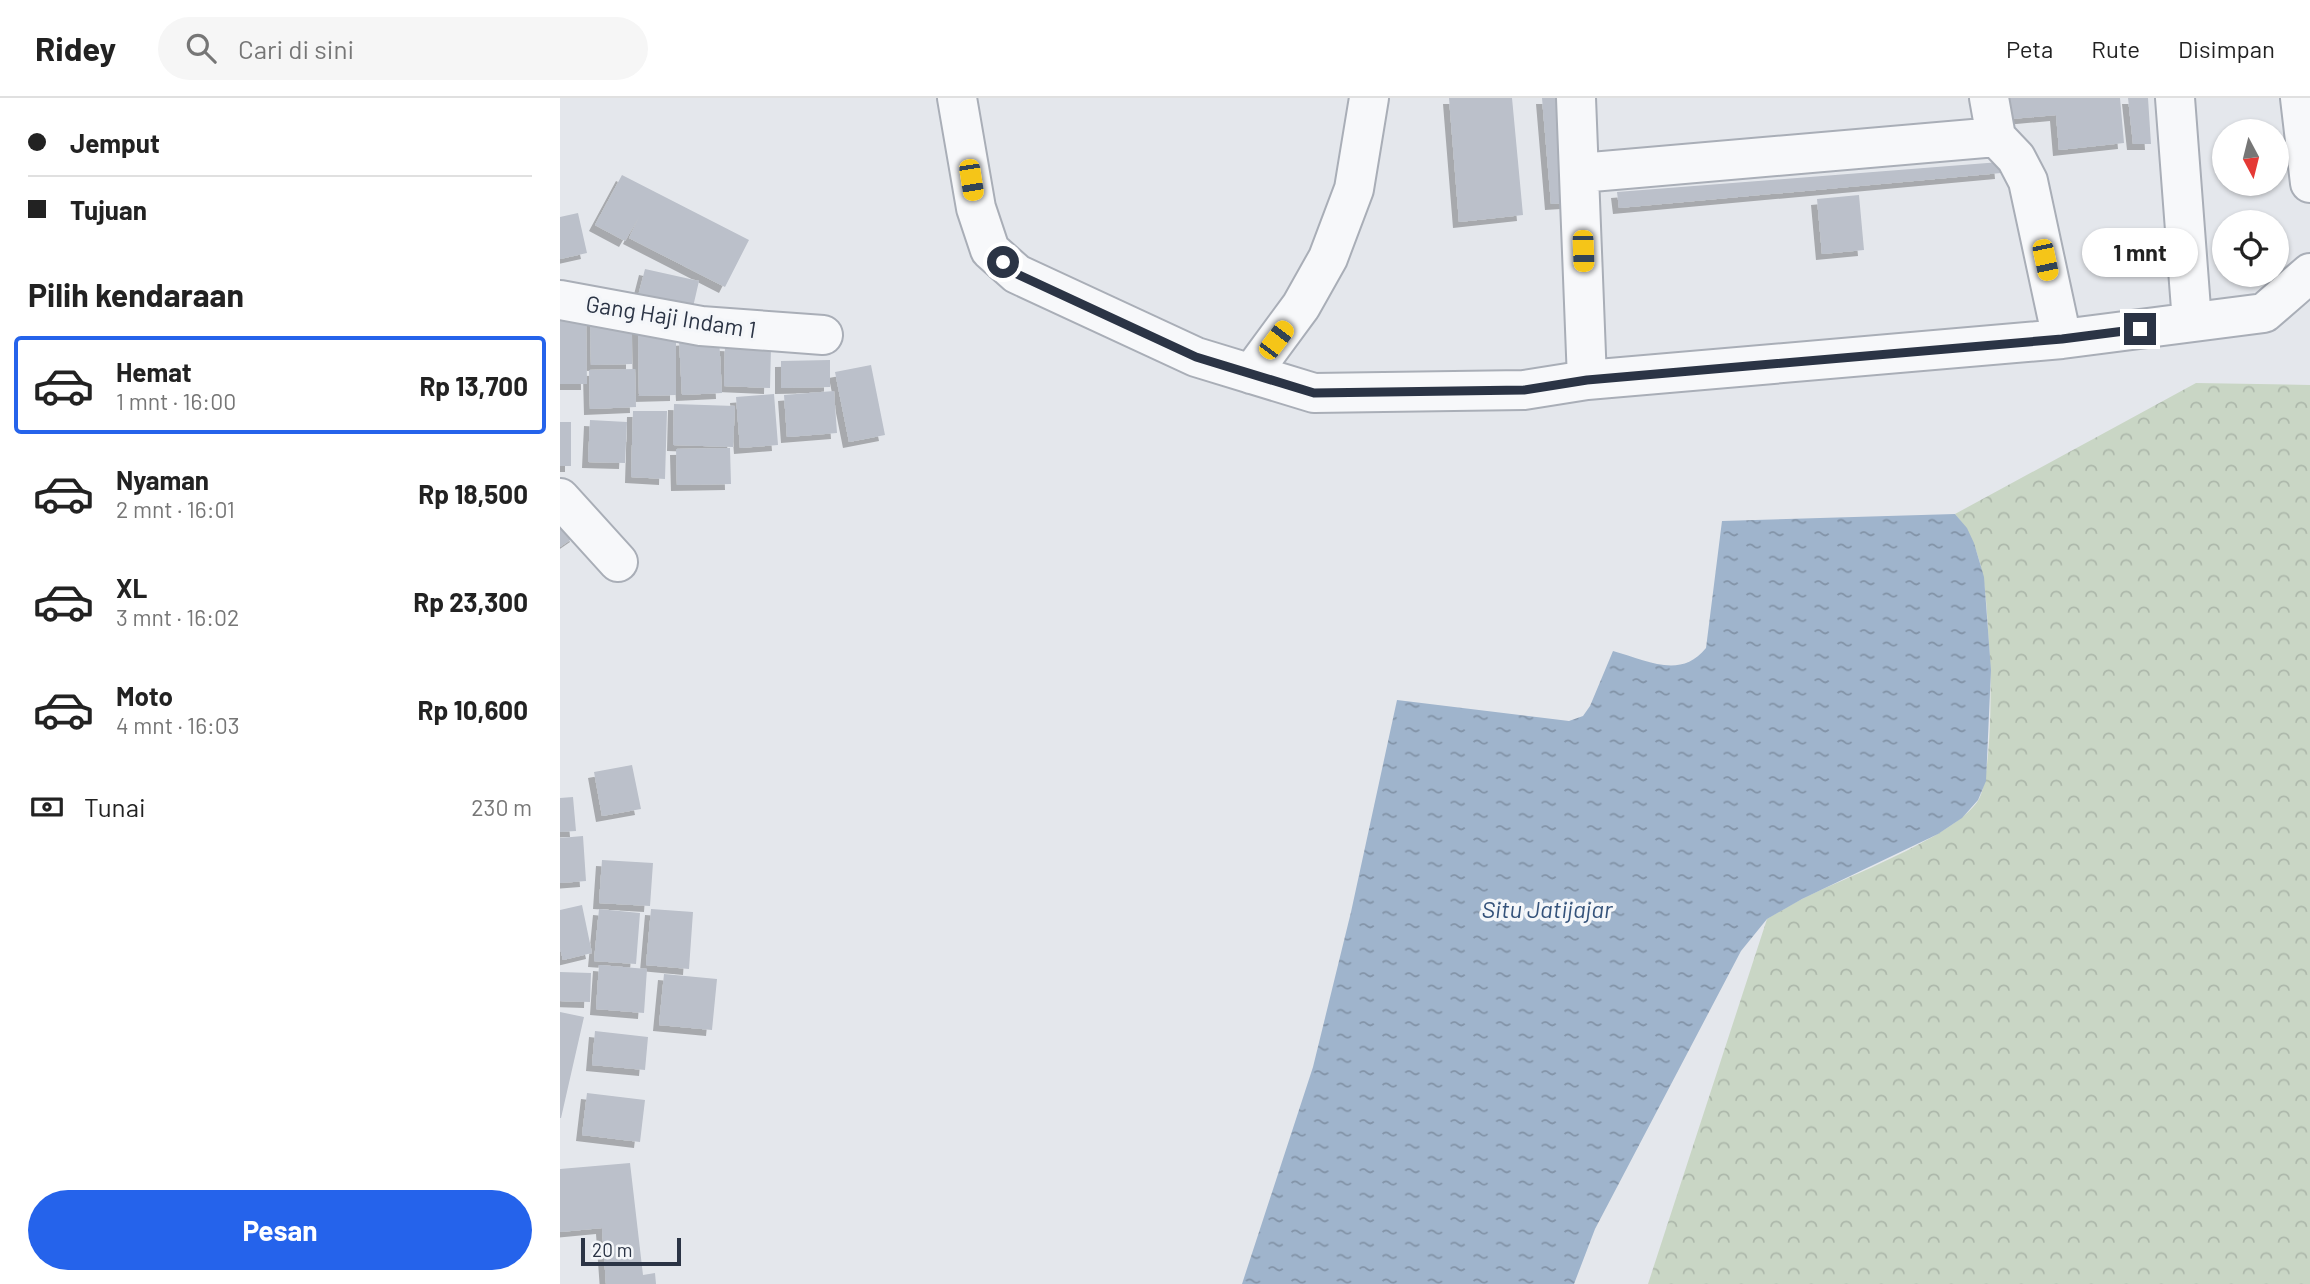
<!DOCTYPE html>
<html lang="id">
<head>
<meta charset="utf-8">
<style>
  :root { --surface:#fff; --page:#f6f6f6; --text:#222; --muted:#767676; --line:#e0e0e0; --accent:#2563eb }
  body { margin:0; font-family:Barlow,sans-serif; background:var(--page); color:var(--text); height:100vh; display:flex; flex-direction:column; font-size:26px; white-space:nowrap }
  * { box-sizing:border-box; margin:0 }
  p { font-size:23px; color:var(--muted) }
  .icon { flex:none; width:38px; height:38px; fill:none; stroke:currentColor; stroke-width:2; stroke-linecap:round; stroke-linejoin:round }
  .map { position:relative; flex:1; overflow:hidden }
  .side { display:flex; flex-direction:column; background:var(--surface); width:560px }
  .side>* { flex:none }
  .banner { display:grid; align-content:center; height:154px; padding:0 28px; background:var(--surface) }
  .needle { width:46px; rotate:173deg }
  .buttons { position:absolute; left:1652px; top:21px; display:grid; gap:14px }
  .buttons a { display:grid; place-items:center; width:77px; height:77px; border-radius:50%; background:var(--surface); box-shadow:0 2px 5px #0004; font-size:35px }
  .scale { position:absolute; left:21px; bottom:18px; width:100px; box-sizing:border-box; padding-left:7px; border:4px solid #2b3445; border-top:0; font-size:19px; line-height:24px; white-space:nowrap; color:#2b3445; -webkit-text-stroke:5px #f4f6f9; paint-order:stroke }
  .end { position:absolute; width:32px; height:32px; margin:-16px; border:9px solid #2b3445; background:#fff; box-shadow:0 0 0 4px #fff }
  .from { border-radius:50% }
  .bubble { position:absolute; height:49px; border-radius:24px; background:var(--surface); box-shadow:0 2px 5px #0004; font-size:23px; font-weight:700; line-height:49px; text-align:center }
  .car { position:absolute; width:21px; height:42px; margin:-21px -10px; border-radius:9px; box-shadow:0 0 5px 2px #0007; background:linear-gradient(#f5c518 24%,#345 0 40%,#f5c518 0 76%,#345 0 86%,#f5c518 0) }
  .banner b { display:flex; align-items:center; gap:24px; height:66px; font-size:26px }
  .banner b+b { border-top:2px solid var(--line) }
  .banner i { width:18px; height:18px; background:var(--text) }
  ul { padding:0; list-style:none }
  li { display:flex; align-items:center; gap:21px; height:98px; margin:0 14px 10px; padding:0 14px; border:4px solid transparent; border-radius:7px }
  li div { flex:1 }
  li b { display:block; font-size:26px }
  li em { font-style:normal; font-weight:700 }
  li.active { border-color:var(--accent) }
  li>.icon { width:63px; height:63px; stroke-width:1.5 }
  h2 { padding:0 28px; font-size:32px; line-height:84px }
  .pay { display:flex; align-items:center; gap:18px; height:77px; padding:0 28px; font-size:26px }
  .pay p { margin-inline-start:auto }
  .cta { display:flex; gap:14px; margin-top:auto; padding:14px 28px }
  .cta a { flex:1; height:80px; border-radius:42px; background:var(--accent); color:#fff; font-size:28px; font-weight:700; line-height:80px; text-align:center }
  header { display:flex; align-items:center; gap:42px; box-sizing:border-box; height:98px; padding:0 35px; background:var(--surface); border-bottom:2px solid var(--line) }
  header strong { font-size:33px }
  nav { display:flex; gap:38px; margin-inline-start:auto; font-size:24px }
  .search { width:490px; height:63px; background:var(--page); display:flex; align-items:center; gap:18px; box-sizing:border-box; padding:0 24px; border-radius:38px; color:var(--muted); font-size:26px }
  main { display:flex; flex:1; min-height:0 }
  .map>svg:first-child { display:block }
  .forest { fill:url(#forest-crowns) }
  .water { fill:url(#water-ripples) }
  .building { fill:#bbc0ca; filter:url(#shadow) }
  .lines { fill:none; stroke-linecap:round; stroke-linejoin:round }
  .minor-casing { stroke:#a9aeb7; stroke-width:42 }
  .minor { stroke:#f7f8fa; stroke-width:38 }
  .route { stroke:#2b3445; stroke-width:9 }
  .labels { text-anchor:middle; stroke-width:7; stroke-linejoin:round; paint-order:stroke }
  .street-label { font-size:23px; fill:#2b3445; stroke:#f4f6f9 }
  .water-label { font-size:24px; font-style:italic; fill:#34527a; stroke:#f4f6f9 }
</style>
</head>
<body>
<header>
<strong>Ridey</strong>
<div class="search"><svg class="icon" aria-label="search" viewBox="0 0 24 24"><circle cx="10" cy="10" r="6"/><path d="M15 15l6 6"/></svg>Cari di sini</div>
<nav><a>Peta</a><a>Rute</a><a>Disimpan</a></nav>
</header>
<main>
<section class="side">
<div class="banner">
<b><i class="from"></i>Jemput</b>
<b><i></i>Tujuan</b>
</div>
<h2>Pilih kendaraan</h2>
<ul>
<li class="active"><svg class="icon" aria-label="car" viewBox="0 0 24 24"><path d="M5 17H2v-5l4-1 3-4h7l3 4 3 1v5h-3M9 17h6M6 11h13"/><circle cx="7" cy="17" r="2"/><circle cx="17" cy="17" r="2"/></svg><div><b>Hemat</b><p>1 mnt · 16:00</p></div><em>Rp 13,700</em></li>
<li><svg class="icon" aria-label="car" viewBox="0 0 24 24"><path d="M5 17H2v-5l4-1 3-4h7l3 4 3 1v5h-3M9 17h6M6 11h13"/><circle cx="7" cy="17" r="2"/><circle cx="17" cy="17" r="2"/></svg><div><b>Nyaman</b><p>2 mnt · 16:01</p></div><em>Rp 18,500</em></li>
<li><svg class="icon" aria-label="car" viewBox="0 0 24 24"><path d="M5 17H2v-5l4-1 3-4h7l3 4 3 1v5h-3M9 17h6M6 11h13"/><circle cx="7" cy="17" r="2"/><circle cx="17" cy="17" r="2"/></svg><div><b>XL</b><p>3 mnt · 16:02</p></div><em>Rp 23,300</em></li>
<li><svg class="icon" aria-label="car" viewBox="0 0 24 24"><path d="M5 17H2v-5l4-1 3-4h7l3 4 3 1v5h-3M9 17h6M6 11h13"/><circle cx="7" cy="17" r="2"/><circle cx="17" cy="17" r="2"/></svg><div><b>Moto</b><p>4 mnt · 16:03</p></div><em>Rp 10,600</em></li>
</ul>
<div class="pay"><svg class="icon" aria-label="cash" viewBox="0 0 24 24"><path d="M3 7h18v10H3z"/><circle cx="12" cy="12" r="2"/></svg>Tunai<p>230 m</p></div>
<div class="cta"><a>Pesan</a></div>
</section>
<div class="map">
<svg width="1750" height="1186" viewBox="0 0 1750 1186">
  <defs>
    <pattern id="forest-crowns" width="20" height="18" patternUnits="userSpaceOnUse" patternTransform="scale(1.75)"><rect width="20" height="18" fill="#c9d6c5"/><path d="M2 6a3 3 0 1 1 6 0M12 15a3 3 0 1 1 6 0" fill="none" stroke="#adb8ab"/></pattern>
    <pattern id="water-ripples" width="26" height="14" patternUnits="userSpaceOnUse" patternTransform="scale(1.75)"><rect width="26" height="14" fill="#9fb4cc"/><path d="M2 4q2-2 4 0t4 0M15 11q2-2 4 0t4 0" fill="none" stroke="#8293a7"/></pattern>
    <filter id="shadow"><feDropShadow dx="-6" dy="6" stdDeviation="0" flood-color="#0004"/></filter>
  </defs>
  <rect width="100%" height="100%" fill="#e4e7ec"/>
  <path class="forest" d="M1636,285L1750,287V1186H1088L1207,821C1219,814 1232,806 1244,800C1284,780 1399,737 1419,701C1432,676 1432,578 1429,547C1426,501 1427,453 1395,416Z"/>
  <path class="water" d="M1395,416L1407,430L1414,445L1424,479L1431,572L1426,683L1418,702L1402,720L1378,736L1242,801L1207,821L1181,853L1035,1131L1014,1186H682L753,969L791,814L837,602L1009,623L1023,618L1030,608L1053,553C1087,562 1120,582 1146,550L1162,423Z"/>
  <path class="building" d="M889,0H952L963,117L899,124Z
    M982,0H998L1007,105L991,106Z
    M1439,0H1560L1564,45L1499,52L1496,17L1441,22Z
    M1568,0H1588L1591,46H1573Z
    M1440,64L1441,75L1059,110L1057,94Z
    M62,77L189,142L165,189L69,140L79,119L65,143L35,127Z
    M1299,97L1304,152L1262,156L1257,101Z
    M18,115L27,155L0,161V119Z
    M85,171L139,183L130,222L75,210Z
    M72,219V266L31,267L30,220Z
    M0,220H26L27,286H0Z
    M78,229H116V297L79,298Z
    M159,239L162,295L122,297L119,242Z
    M165,247L211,249L210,290L164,288Z
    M270,262V289L221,290V263Z
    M311,267L325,337L289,344L275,274Z
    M75,271L76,309L30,311L29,272Z
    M274,293L277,335L227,339L224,297Z
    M214,296L218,347L180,350L176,299Z
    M114,306L175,308L173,349L113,347Z
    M73,313H107L105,381L71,379Z
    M30,322L67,324L65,365L28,364Z
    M0,324H11V368H0Z
    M170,350L171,386L117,387L116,351Z
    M0,412L16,438L0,449Z
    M72,667L81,711L42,718L34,674Z
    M13,699L16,733L0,734V700Z
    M23,738L26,783L0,785V740Z
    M42,762L93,765L90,808L39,805Z
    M22,807L32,855L3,862L0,850V812Z
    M39,811L80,815L76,866L34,863Z
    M91,811L133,814L129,871L86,867Z
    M39,867L87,871L84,915L36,911Z
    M0,874L31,875L30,904L0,903Z
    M104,876L157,881L152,932L99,927Z
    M0,914L24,919L1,1020H0Z
    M35,933L88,939L85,972L32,967Z
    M27,995L85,1002L80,1044L22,1037Z
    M70,1065L83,1177L95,1175L96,1186H46L42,1130L0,1134V1071Z"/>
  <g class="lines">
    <defs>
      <path id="minor" d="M397,0L416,110L430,152L457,176L636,259L754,295L964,292L1027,282L1502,241L1704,215L1750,175
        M1016,0L1027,282
        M1429,0L1436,39L1456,60L1468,83L1502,241
        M1615,0L1632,224
        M1740,0L1750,85
        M1020,75L1436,39
        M0,202L141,228L263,237
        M691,276L741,208L768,160L794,91L809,0
        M0,400L58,464"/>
    </defs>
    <use href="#minor" class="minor-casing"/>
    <use href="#minor" class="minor"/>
  </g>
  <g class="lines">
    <path class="route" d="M443,164L457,176L636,259L754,295L964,292L1027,282L1502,241L1580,231"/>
  </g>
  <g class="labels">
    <g class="street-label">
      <text transform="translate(111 219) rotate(9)" y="8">Gang Haji Indam 1</text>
    </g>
    <g class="water-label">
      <text x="987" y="820">Situ Jatijajar</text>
    </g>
  </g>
</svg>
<div class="buttons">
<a><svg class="needle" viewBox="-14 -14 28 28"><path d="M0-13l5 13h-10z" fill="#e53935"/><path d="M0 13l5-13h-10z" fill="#767676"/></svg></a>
<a><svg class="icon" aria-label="locate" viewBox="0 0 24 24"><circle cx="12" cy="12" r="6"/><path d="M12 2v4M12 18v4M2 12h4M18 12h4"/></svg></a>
</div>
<div class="scale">20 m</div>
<i class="end from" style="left:443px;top:164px"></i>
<i class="end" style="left:1580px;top:231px"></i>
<div class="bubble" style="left:1522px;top:130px;width:116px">1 mnt</div>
<i class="car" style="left:411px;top:82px;rotate:171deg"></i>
<i class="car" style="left:1023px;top:153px;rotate:178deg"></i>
<i class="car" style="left:1485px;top:162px;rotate:168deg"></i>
<i class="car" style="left:716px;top:242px;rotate:37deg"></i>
</div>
</main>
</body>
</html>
